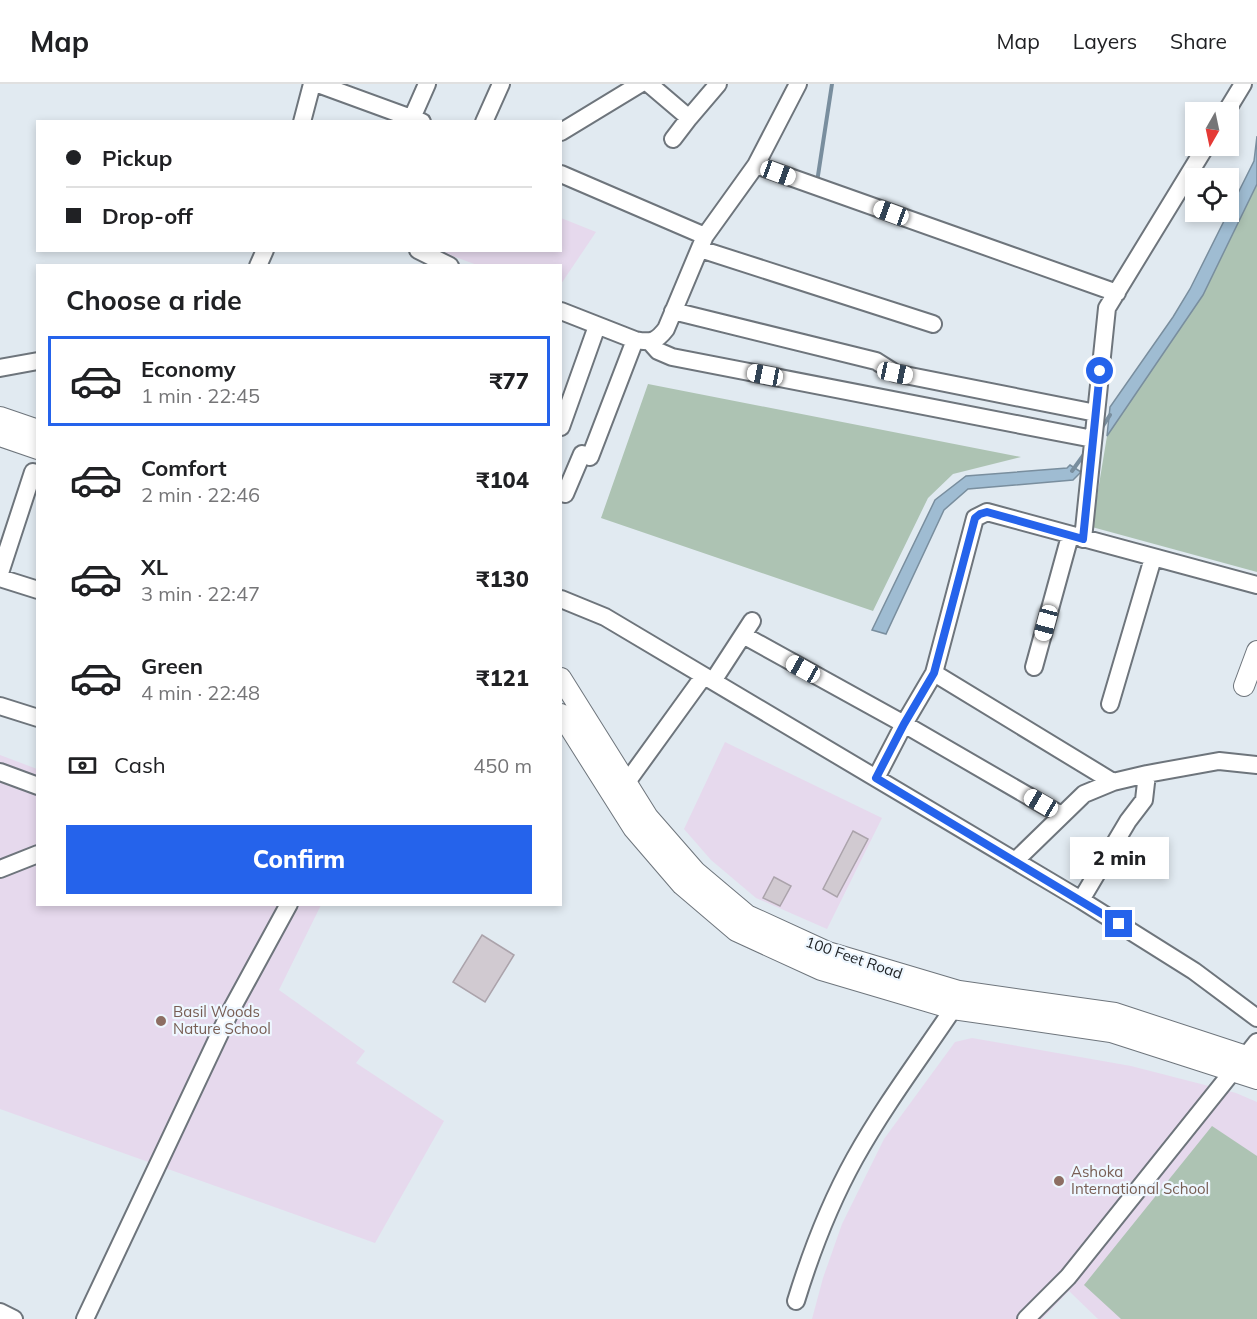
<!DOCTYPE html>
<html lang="en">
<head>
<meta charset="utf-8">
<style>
  :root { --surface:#fff; --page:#f2f2f2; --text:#202124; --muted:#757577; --line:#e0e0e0; --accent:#2563eb }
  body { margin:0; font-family:Mulish,sans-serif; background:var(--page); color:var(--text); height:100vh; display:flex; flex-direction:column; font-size:22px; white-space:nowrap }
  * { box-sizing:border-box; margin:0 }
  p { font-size:20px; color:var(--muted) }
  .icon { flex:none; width:33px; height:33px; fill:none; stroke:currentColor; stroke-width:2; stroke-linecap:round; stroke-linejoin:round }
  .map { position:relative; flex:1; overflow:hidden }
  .drawer { position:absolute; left:36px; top:180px; width:526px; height:642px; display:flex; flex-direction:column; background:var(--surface); border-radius:0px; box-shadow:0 3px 9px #0003 }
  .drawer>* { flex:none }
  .banner { position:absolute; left:36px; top:36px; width:526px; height:132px; border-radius:0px; box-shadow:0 3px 9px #0003; display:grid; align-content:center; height:132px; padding:0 30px; background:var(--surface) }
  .needle { width:39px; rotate:189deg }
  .fabs { position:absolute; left:1185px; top:18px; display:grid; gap:12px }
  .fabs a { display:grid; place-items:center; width:54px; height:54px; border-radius:0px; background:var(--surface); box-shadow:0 3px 9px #0003; font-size:30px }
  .end { position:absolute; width:27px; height:27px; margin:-14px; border:8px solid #2563eb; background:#fff; box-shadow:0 0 0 3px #fff }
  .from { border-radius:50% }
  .bubble { position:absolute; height:42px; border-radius:0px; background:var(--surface); box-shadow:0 3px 9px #0003; font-size:20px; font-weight:800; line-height:42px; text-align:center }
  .car { position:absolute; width:18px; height:36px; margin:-18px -9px; border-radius:8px; box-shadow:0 0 4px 2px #0007; background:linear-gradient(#fff 24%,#345 0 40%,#fff 0 76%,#345 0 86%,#fff 0) }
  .banner b { display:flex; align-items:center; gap:21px; height:57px; font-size:22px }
  .banner b+b { border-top:2px solid var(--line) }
  .banner i { width:15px; height:15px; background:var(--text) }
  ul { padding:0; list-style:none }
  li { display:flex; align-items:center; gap:18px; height:90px; margin:0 12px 9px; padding:0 18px; border:3px solid transparent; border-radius:0px }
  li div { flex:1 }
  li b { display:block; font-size:22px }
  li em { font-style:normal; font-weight:800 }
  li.on { border-color:var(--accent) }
  li>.icon { width:54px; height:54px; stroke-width:1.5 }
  h2 { padding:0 30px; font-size:27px; line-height:72px }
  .pay { display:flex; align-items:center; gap:15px; height:66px; padding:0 30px; font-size:22px }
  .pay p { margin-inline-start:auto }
  .primary-button { display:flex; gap:12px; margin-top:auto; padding:12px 30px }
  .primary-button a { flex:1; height:69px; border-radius:0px; background:var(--accent); color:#fff; font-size:24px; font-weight:800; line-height:69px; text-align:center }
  header { display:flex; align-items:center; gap:36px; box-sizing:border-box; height:84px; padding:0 30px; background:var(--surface); border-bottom:2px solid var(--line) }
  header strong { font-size:28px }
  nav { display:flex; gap:33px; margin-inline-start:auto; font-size:21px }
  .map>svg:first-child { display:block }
  .education { fill:#e6d9ed }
  .green { fill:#adc3b3 }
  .water { fill:#9fbcd2; stroke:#798e9e; stroke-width:1.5 }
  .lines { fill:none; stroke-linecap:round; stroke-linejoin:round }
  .stream { stroke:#798e9e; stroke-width:4 }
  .building { fill:#d1cad1; stroke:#aba3ab; stroke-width:1.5 }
  .minor-casing { stroke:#6e757c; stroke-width:20 }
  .major-casing { stroke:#6e757c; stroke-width:22 }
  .minor { stroke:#fff; stroke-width:16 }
  .major { stroke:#fff; stroke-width:20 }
  .route { stroke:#2563eb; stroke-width:8 }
  .education-dot { fill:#8d6e63; stroke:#eef7ff; stroke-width:2 }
  .labels { text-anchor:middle; stroke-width:4.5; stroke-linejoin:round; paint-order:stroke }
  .street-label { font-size:15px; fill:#202326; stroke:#eef7ff }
  .education-label { font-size:15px; fill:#785e54; stroke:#eef7ff; text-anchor:start }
</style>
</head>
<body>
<header>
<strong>Map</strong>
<nav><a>Map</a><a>Layers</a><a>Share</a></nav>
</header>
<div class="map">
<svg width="1257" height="1235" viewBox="0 0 1257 1235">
  <rect width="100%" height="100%" fill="#e1eaf1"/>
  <path class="education" d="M561,134L596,148L561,200V182L477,181L439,167L561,166Z
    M725,658L882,734L827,845L756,814L711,776L684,745Z
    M0,671L37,685L38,820L321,821L279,906L365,967L356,979L444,1037L375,1159L0,1025Z
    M972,954L1131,982L1236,1009L1257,1018V1235H1098L1069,1207L1042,1235H812L823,1194L842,1140L884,1055L955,958Z"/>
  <path class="green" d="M1257,100V488L1092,443L1107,352L1203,211Z
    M648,300L1021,373L953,390L928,414L873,527L601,434Z
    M1212,1042L1257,1072V1235H1121L1084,1201Z"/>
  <path class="water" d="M1257,52V100L1203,211L1107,352L1110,323L1173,233L1190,205L1254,77Z
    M1070,381L1081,388L1073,396L968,405L944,426L886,550L872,546L935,416L966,392L1067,384Z"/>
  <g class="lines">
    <path class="stream" d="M817,98L832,0
      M1101,345L1110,331
      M1072,387L1085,369"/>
  </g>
  <path class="building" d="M853,747L868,755L837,813L823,805Z
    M774,793L791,802L780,822L763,814Z
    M482,851L514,871L485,918L453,898Z"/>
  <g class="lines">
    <defs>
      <path id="minor" d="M318,0L422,38
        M649,0L689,34L673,55
        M1226,28L1243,0
        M412,34L427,0
        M689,34L718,0
        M302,38L312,0
        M484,38L501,0
        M561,48L640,0
        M756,81L1117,209
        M561,90L705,152
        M700,165L933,240
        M418,166L450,182
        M258,182L265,166
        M561,227L635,256L590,373L582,370L565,410
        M673,227L876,277L895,289L1096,329
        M635,256C651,259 656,258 666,245L705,152L756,81L798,0
        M650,258L658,267L672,273L1093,355
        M0,284L38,277
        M561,343L597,242
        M1083,455L1107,224L1206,62
        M0,489L33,388
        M0,494L38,506
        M561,515L605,533L1081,816L1194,887L1257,934
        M743,551L904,640L1061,731
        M1034,583L1070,452
        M934,589L1113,698
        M713,597L752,537
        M1110,620L1153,474
        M0,622L38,634
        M0,688L38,702
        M876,694L904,640L934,589L975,434L987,428L1257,501
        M627,698L703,593
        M1015,777L1084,710L1113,698L1147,690L1219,677L1257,681
        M0,785L38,770
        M1081,816L1128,737L1144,716L1147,690
        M1246,972L1257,958
        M796,1217C811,1168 830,1119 855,1074C884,1022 920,974 953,925L956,915
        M0,1228L14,1235
        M85,1235L230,928L289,820
        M1026,1235L1068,1193L1233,987"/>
      <path id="major" d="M0,333L38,346
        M0,352L38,365
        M561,594L648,733L696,788L747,831L828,868L959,907L1115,929L1246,972L1257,978
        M1244,602L1257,567
        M561,630L633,744L682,801L736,847L821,886L953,925L1111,948L1257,995"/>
    </defs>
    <use href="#minor" class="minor-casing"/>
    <use href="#major" class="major-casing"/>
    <use href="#minor" class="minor"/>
    <use href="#major" class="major"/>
  </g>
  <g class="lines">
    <path class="route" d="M1100,287L1083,455L987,428L980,430L975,434L934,589L904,640L876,694L1119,840"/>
  </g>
  <g class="education-dot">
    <circle cx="161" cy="937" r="6"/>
    <circle cx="1059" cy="1097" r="6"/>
  </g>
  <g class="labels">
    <g class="street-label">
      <text transform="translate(854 874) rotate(19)" y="5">100 Feet Road</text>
    </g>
    <g class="education-label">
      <text x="173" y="933">Basil Woods<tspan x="173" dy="17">Nature School</tspan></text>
      <text x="1071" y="1093">Ashoka<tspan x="1071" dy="17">International School</tspan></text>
    </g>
  </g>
</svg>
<div class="fabs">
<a><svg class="needle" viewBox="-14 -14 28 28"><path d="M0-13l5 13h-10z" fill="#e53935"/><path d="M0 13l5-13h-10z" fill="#757577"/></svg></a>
<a><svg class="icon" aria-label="locate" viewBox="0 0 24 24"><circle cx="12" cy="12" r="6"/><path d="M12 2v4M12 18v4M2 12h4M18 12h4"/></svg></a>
</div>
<i class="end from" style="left:1100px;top:287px"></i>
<i class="end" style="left:1119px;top:840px"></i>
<div class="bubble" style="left:1070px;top:753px;width:99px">2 min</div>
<i class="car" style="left:778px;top:89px;rotate:110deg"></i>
<i class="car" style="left:891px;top:129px;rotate:290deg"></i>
<i class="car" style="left:895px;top:289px;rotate:102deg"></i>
<i class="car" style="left:765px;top:291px;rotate:281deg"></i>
<i class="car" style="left:1046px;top:539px;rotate:195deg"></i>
<i class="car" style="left:803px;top:585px;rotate:299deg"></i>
<i class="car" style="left:1041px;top:719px;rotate:300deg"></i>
<div class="banner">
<b><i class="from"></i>Pickup</b>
<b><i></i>Drop-off</b>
</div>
<section class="drawer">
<h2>Choose a ride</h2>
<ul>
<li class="on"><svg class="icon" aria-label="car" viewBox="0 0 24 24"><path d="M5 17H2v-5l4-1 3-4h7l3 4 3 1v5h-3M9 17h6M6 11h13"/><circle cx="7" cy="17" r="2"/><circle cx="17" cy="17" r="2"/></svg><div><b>Economy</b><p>1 min · 22:45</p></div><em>₹77</em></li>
<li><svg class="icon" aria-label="car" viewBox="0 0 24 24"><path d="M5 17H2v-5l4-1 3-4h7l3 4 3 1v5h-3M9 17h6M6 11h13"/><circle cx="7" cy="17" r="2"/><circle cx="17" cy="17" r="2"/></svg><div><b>Comfort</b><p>2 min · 22:46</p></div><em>₹104</em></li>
<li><svg class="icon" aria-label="car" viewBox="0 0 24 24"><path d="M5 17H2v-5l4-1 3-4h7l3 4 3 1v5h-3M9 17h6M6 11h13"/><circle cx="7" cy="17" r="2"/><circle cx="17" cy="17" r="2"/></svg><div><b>XL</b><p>3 min · 22:47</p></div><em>₹130</em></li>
<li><svg class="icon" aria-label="car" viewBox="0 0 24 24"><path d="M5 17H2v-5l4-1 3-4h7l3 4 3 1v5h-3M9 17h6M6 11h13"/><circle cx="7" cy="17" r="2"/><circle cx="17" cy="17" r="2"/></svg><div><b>Green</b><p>4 min · 22:48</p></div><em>₹121</em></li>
</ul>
<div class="pay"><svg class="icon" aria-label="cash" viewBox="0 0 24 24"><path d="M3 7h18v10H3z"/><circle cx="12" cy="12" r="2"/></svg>Cash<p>450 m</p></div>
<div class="primary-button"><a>Confirm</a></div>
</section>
</div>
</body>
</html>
